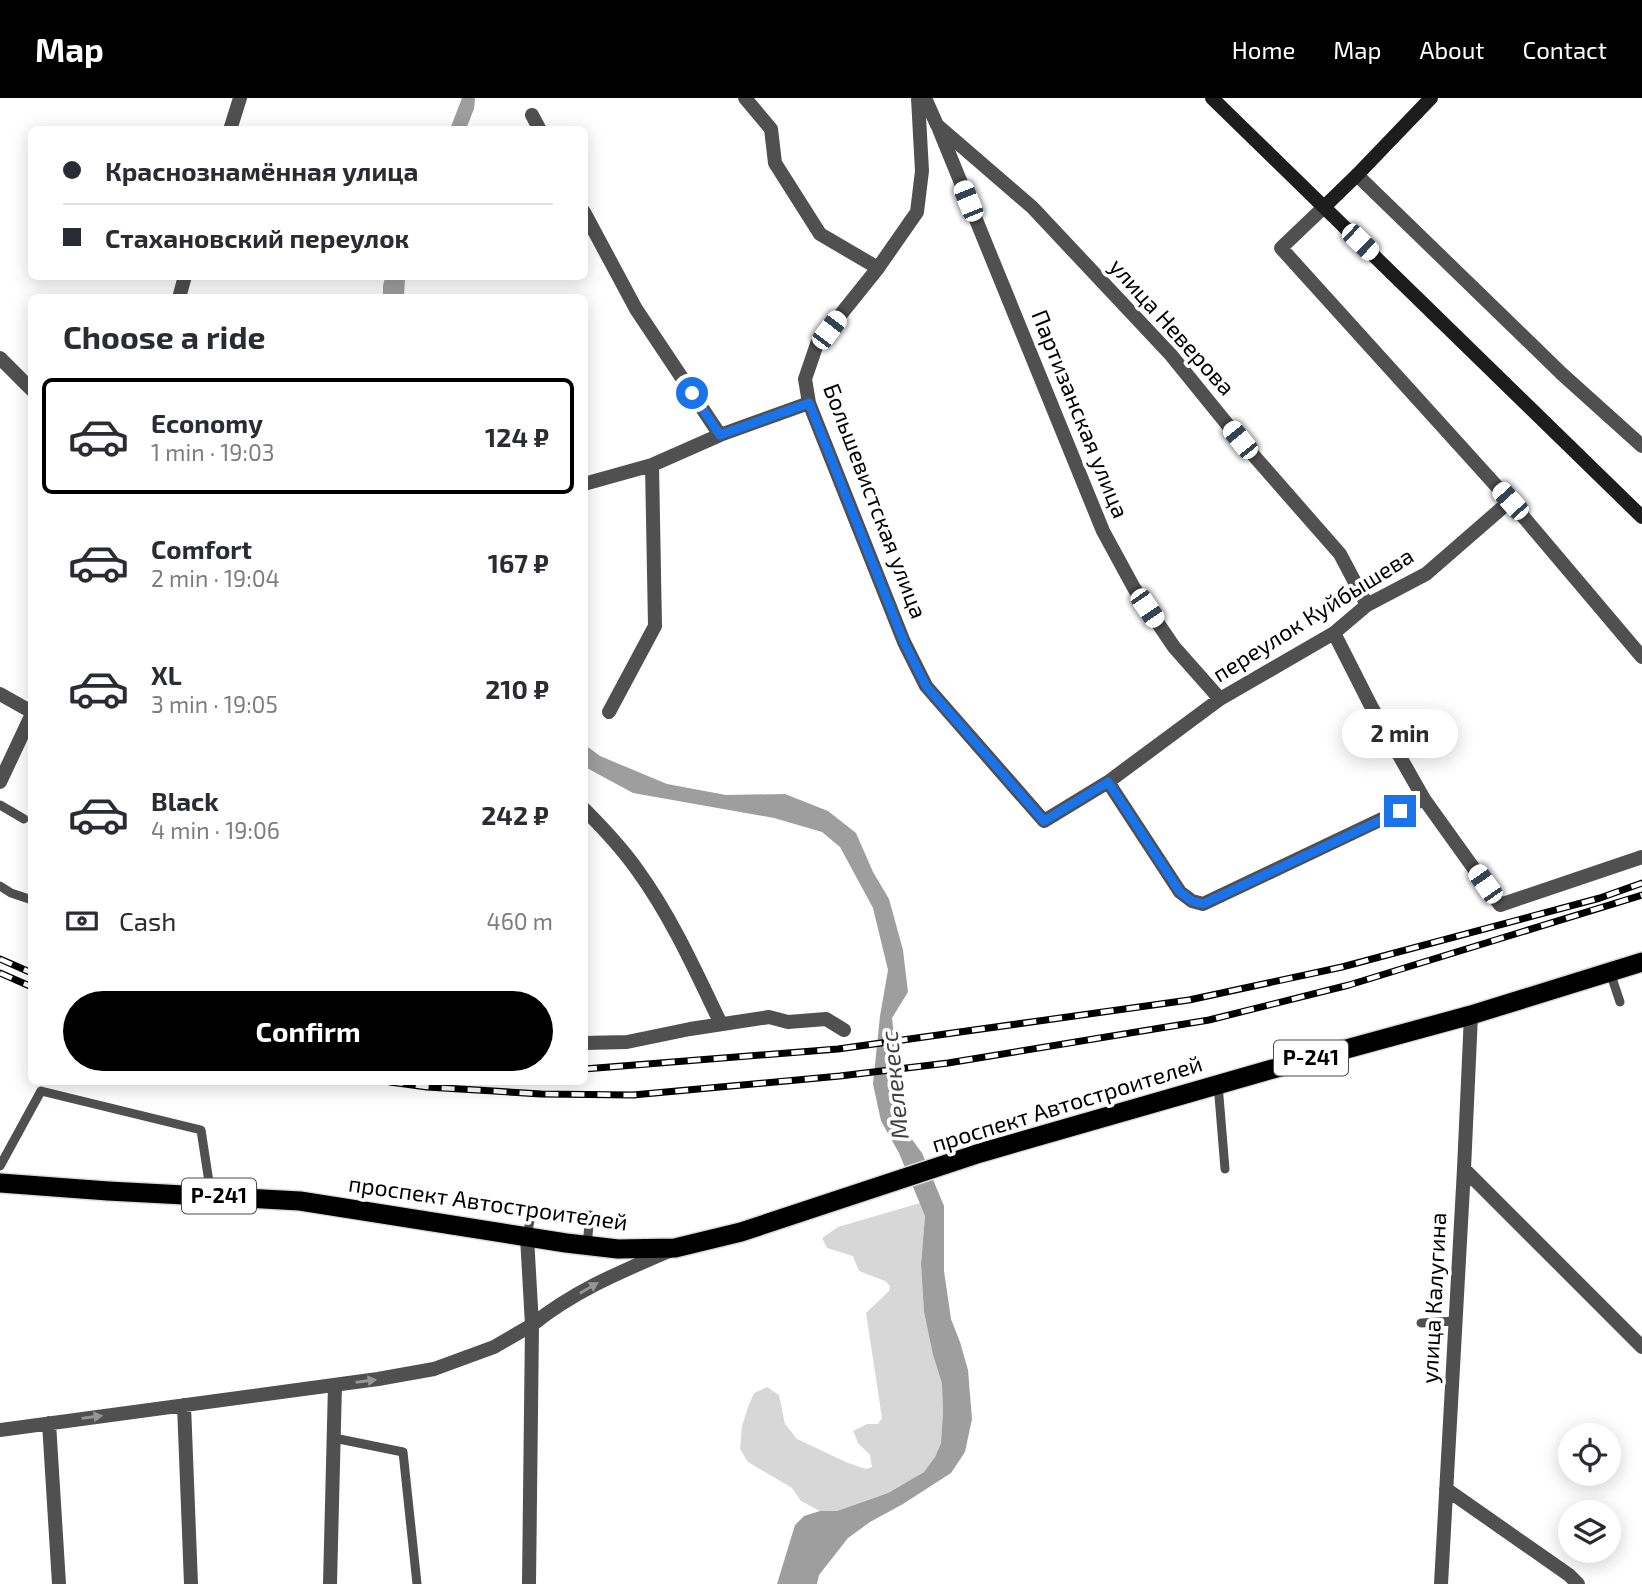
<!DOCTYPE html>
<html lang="en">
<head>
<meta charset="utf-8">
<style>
  :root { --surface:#fff; --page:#f7f7f7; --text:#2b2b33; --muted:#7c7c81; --line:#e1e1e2; --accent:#000 }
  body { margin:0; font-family:"Exo 2",sans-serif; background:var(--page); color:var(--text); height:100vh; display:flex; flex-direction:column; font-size:26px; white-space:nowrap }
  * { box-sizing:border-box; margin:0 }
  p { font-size:23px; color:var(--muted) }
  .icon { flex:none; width:38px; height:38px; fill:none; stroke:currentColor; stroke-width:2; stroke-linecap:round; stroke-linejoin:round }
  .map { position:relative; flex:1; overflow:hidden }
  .panel { position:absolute; left:28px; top:196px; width:560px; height:791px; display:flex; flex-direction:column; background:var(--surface); border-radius:10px; box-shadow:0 4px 18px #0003 }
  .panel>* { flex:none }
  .guide { position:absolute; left:28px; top:28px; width:560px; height:154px; border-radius:10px; box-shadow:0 4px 18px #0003; display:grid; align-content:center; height:154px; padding:0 35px; background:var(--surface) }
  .buttons { position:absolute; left:1558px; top:1325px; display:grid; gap:14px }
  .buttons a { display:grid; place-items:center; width:63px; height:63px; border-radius:50%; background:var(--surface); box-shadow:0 4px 18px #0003; font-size:35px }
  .end { position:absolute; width:32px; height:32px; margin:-16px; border:9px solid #1a73e8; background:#fff; box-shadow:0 0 0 4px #fff }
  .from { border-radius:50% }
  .bubble { position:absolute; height:49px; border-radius:24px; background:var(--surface); box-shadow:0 4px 18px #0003; font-size:23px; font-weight:700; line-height:49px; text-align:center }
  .car { position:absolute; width:21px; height:42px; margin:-21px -10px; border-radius:9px; box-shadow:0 0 5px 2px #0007; background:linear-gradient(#fff 24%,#345 0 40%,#fff 0 76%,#345 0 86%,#fff 0) }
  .guide b { display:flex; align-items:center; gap:24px; height:66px; font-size:26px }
  .guide b+b { border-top:2px solid var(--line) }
  .guide i { width:18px; height:18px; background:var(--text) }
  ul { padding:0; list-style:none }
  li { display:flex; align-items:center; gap:21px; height:116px; margin:0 14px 10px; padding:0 21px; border:4px solid transparent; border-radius:10px }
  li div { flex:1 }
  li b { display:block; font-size:26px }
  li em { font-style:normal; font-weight:700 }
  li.selected { border-color:var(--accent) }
  li>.icon { width:63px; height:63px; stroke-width:1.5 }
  h2 { padding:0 35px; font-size:32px; line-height:84px }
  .pay { display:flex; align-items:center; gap:18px; height:77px; padding:0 35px; font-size:26px }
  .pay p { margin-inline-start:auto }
  .cta { display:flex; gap:14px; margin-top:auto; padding:14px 35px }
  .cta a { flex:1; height:80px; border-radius:42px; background:var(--accent); color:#fff; font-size:28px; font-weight:700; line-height:80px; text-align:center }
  header { display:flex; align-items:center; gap:42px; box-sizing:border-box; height:98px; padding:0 35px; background:var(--accent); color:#fff }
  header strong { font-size:33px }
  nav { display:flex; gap:38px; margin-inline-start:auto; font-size:24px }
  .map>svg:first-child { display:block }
  .green { fill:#d7d7d7 }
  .water { fill:#9e9e9e }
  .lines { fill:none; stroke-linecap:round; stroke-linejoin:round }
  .trunk-casing { stroke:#dbdbdb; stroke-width:22 }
  .service { stroke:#505050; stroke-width:9 }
  .minor { stroke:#505050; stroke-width:14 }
  .tertiary { stroke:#505050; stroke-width:14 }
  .secondary { stroke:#1d1d1d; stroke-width:14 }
  .trunk { stroke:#000; stroke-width:19 }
  .rail-casing { stroke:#000; stroke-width:7 }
  .rail { stroke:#fff; stroke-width:4.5; stroke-dasharray:13; stroke-linecap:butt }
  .oneway { fill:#969696 }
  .route { stroke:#1a73e8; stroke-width:9 }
  .labels { text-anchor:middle; stroke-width:7; stroke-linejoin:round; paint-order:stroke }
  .shield { fill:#fff; stroke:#4c4c4c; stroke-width:2 }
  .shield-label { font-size:21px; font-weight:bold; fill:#000 }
  .street-label { font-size:23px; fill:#000; stroke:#fff }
  .water-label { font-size:24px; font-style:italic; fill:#3f3f3f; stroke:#fff }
</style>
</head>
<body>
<header>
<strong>Map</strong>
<nav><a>Home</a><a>Map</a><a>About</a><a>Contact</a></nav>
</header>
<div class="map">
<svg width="1642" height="1486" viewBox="0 0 1642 1486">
  <rect width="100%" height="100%" fill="#fff"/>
  <path class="green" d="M920,1105L925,1118L921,1166L924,1214L933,1257L942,1287L943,1314L941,1345L935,1359L924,1374L888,1395L837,1413H820L801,1403L792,1390L748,1364L740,1351L742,1328L748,1309L754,1295L767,1289L779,1297L785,1326L797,1341L848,1365L866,1371L872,1369L870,1357L858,1345L853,1333L867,1326H878L882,1320L866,1215L889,1193L890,1188L885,1183L859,1173L853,1158L827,1150L822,1140L838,1129Z"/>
  <path class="water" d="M462,0H475L474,11L466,31H450Z
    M385,179H405L404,199H383V188Z
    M584,646L600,658L667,686L726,697L785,696L828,713L856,735L873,774L889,801L903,852L908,894L892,920L905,1032L922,1055L944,1108V1173L951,1221L960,1244L968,1272L972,1321L965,1354L951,1375L903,1406L870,1424L848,1440L819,1477L817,1486H777L795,1427L804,1418L820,1413H837L888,1395L924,1374L935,1359L941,1345L943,1314L942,1286L933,1257L924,1214L921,1166L925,1118L899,1055L881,1023L873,986L880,918L888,872L873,810L840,749L822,734L774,720L633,695L585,669Z"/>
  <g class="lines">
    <defs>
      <path id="trunk" d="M0,1085L108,1093L300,1103L566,1145L618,1151L675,1150L741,1134L980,1055L1269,972L1471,917L1642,864"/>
    </defs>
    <use href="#trunk" class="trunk-casing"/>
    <path class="service" d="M0,707L24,721
      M0,788L11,795L32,802
      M1610,874L1620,904
      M1218,986L1225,1071
      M0,1068L41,993L201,1032L211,1097
      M527,1139L532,1111
      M587,1147L590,1117
      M1421,1225L1455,1223
      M334,1340L403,1354L417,1486"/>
    <path class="minor" d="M745,0L771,31L775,65L820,136L878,170
      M918,0L922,73L917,114L878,170L817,246L805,281L809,305L904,544L926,588L1044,723L1108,684L1220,601L1334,535L1367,507L1426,476L1510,403L1281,150L1324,109
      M925,0L937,27L1032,109L1171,257L1240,342L1340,456L1367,507
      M532,17L540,32
      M939,31L1103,433L1134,490L1174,549L1220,601
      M230,32L240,0
      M1357,77L1562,276L1642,348
      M584,114L636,211L720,337
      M179,200L185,178
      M0,260L32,292
      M584,386L652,367L720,337L809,305
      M1510,403L1642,559
      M1334,535L1371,608L1424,701L1500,807L1642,759
      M0,596L32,614
      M609,614L655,528L652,367
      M0,684L32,616
      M1108,684L1180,794L1192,803L1203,806L1424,701
      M584,711C604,731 622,750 638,773C672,820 696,874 721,926
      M584,945L627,944L690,931L769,919L788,924L826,921L844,932
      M1464,1071L1642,1249
      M184,1307L191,1486
      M49,1325L59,1486
      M0,1332L378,1281L434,1271L494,1249L532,1227
      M1446,1391L1569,1477L1578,1486
      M330,1486L335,1287
      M1441,1486L1464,1071L1471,917"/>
    <path class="tertiary" d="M527,1139L532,1227L529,1486
      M532,1227C574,1193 620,1174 669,1153"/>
    <path class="secondary" d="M1212,0L1642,419
      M1324,109L1357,77L1431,0"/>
    <use href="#trunk" class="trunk"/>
    <defs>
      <path id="rail" d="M0,861L32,875
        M0,875L32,889
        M584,971L838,951L1189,902L1342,869L1600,800L1642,785
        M390,984L427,989L541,996L633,997L840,978L948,965L1209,922L1349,887L1642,797"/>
    </defs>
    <use href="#rail" class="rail-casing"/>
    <use href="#rail" class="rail"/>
  </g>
  <defs><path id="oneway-solid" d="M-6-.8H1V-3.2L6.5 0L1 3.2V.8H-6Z" transform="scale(1.75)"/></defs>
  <g class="oneway">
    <use href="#oneway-solid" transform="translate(589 1190) rotate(-30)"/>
    <use href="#oneway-solid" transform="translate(366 1283) rotate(-8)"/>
    <use href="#oneway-solid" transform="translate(92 1319) rotate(-8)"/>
  </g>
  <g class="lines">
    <path class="route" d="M692,295L720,337L809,305L904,544L926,588L1044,723L1108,684L1180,794L1192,803L1203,806L1400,713"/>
  </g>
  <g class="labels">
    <g class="shield">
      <rect x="1274" y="942.5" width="74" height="35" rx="5"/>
      <rect x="182" y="1080.5" width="74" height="35" rx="5"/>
    </g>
    <g class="shield-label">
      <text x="1311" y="967">Р-241</text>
      <text x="219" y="1105">Р-241</text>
    </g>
    <g class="street-label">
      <text transform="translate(1172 229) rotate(48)" y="8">улица Неверова</text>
      <text transform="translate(1080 316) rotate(68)" y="8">Партизанская улица</text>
      <text transform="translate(875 403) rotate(69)" y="8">Большевистская улица</text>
      <text transform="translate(1313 517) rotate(-32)" y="8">переулок Куйбышева</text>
      <text transform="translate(1067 1006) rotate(-17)" y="8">проспект Автостроителей</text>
      <text transform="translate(488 1105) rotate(8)" y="8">проспект Автостроителей</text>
      <text transform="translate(1434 1200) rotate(-87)" y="8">улица Калугина</text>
    </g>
    <g class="water-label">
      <text transform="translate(895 987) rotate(-96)" y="8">Мелекесс</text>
    </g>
  </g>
</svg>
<div class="buttons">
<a><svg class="icon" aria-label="locate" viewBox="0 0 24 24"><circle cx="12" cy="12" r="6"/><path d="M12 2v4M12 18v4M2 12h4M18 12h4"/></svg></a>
<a><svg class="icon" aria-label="layers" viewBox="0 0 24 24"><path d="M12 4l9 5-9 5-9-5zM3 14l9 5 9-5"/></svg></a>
</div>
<i class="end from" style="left:692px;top:295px"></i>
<i class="end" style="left:1400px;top:713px"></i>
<div class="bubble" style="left:1342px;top:611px;width:116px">2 min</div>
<i class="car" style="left:968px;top:103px;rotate:338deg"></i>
<i class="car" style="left:1360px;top:144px;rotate:134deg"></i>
<i class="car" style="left:829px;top:232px;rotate:37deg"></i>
<i class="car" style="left:1240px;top:342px;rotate:321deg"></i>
<i class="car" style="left:1510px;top:403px;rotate:318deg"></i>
<i class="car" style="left:1147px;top:510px;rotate:146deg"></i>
<i class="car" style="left:1485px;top:786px;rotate:325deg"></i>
<div class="guide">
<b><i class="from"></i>Краснознамённая улица</b>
<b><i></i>Стахановский переулок</b>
</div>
<section class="panel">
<h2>Choose a ride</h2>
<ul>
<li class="selected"><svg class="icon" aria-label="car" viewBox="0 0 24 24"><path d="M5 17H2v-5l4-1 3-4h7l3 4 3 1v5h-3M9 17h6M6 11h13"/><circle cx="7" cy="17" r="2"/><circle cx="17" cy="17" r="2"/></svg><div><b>Economy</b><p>1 min · 19:03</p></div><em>124 ₽</em></li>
<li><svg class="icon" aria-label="car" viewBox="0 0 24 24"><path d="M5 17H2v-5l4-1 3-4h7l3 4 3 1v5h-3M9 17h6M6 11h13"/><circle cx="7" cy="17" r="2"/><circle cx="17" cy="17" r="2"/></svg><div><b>Comfort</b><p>2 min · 19:04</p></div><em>167 ₽</em></li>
<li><svg class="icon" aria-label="car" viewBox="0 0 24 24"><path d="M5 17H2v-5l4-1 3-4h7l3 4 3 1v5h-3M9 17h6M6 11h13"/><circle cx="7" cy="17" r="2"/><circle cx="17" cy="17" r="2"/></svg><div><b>XL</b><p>3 min · 19:05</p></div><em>210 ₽</em></li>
<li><svg class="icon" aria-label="car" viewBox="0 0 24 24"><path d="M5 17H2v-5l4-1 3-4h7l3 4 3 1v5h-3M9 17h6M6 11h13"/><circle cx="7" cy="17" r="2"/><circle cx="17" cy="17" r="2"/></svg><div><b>Black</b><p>4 min · 19:06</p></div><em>242 ₽</em></li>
</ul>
<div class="pay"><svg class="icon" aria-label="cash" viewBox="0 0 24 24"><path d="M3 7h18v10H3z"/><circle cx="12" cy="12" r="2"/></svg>Cash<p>460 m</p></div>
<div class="cta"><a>Confirm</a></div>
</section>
</div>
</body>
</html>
